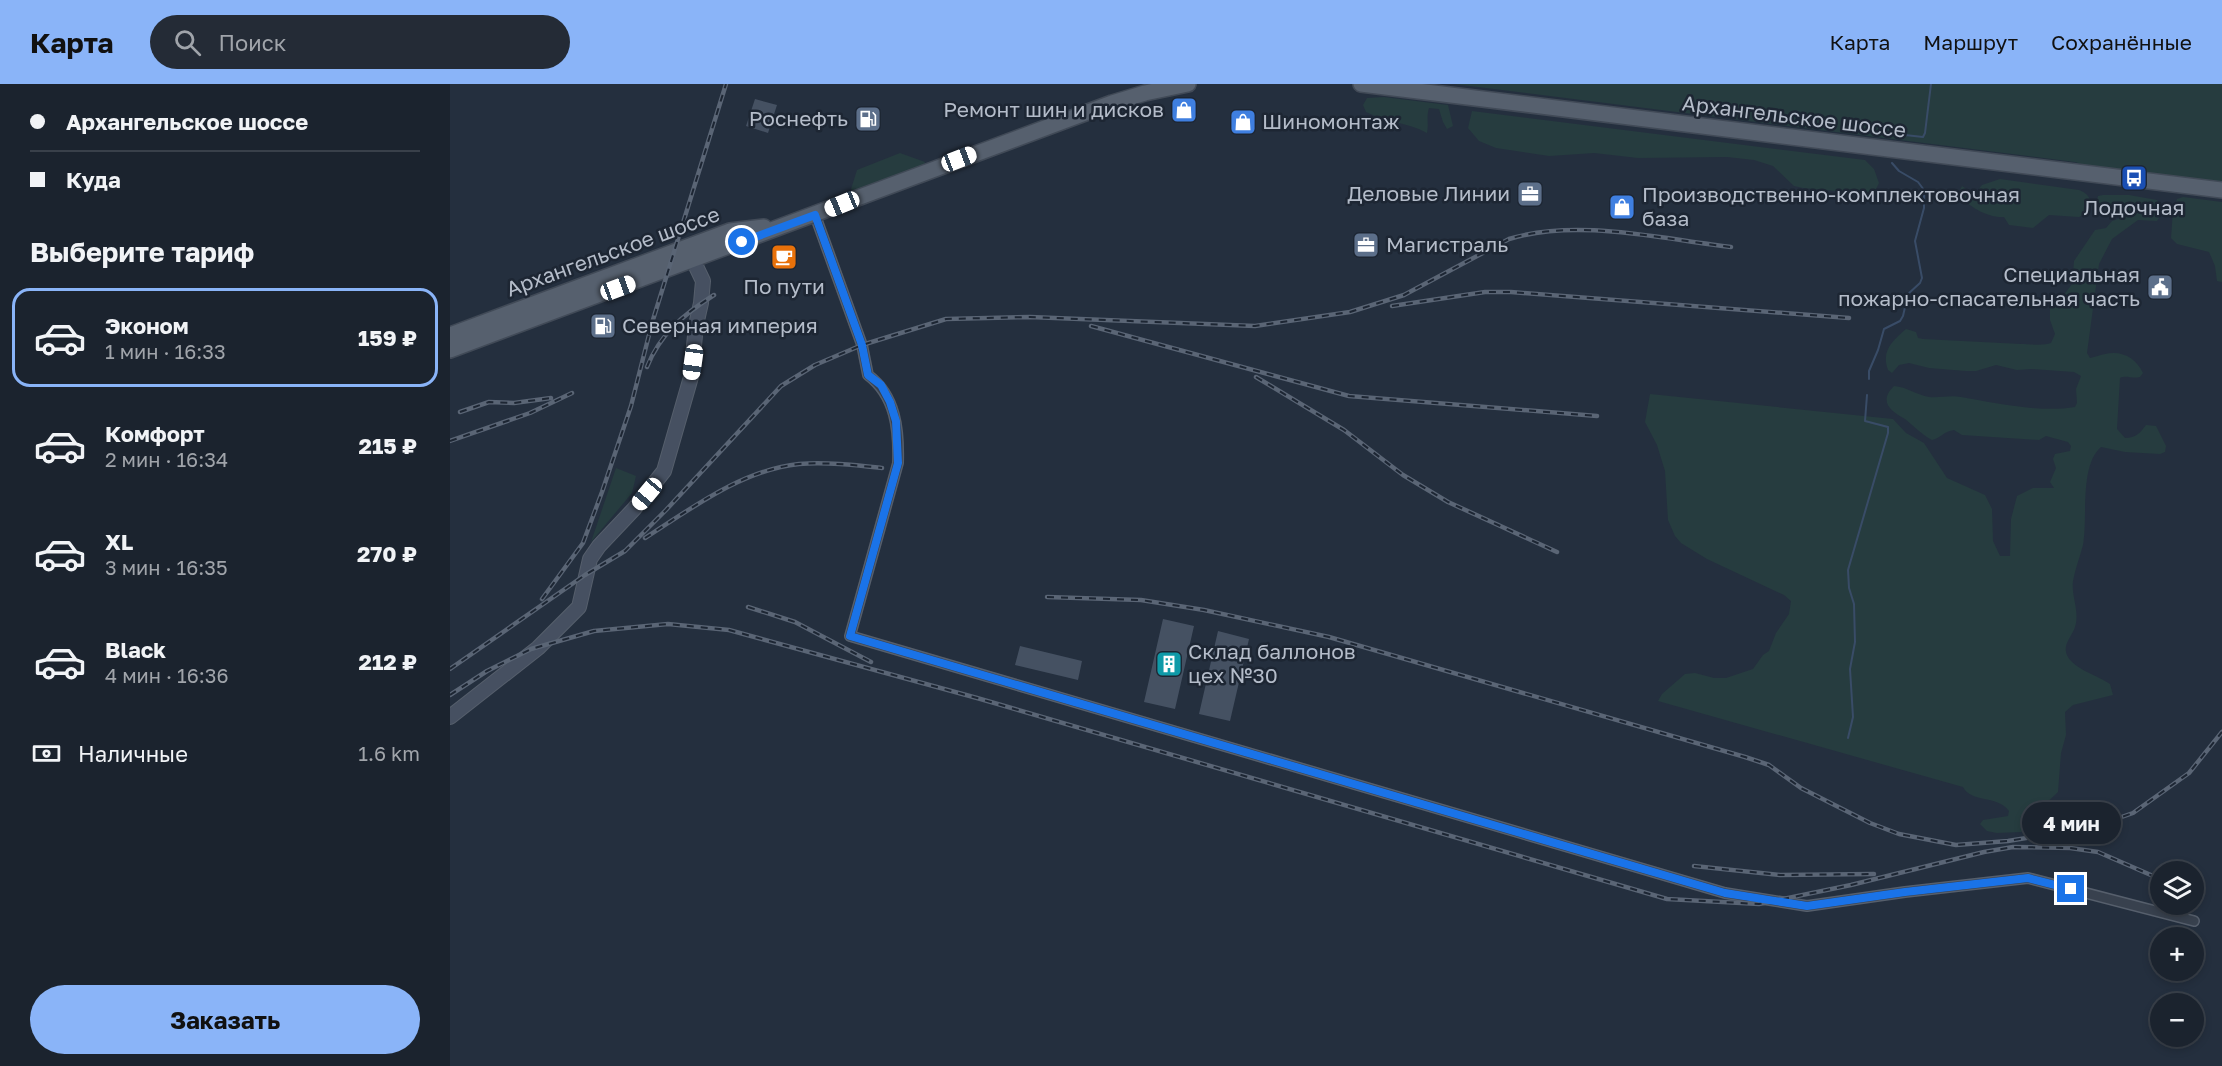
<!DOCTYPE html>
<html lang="ru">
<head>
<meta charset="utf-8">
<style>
  :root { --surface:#1b232e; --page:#242b36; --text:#f1f3f6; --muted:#a0a4aa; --line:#39404a; --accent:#8ab4f8 }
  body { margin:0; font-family:"Golos Text",sans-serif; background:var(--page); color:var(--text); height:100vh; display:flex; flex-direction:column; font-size:22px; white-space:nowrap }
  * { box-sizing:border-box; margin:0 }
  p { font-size:20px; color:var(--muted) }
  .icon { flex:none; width:33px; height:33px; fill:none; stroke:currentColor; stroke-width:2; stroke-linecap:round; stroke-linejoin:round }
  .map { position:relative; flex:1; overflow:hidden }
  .details { display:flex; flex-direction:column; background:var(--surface); width:450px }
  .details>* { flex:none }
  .top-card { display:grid; align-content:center; height:132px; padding:0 30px; background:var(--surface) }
  .tools { position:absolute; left:1700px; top:777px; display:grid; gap:12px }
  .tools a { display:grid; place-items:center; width:54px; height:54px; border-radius:50%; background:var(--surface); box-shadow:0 3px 9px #0003,0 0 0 2px var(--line); font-size:30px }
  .end { position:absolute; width:27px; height:27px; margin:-14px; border:8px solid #1a73e8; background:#fff; box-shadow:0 0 0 3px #fff }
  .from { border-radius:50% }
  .bubble { position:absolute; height:42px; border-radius:21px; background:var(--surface); box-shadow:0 3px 9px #0003,0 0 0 2px var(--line); font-size:20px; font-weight:700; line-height:42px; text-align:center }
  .car { position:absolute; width:18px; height:36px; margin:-18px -9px; border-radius:8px; box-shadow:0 0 4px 2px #0007; background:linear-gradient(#fff 24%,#345 0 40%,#fff 0 76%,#345 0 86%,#fff 0) }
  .top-card b { display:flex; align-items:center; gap:21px; height:57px; font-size:22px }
  .top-card b+b { border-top:2px solid var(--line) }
  .top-card i { width:15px; height:15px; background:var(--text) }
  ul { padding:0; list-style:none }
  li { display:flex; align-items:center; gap:18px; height:99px; margin:0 12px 9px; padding:0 18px; border:3px solid transparent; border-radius:18px }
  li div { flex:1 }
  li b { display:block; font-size:22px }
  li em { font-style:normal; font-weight:700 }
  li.current { border-color:var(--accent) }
  li>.icon { width:54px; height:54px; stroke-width:1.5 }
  h2 { padding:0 30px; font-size:27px; line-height:72px }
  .pay { display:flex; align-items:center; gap:15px; height:66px; padding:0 30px; font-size:22px }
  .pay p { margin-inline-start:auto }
  .button { display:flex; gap:12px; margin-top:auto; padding:12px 30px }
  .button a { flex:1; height:69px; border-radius:36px; background:var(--accent); color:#111; font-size:24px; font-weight:700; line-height:69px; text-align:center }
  header { display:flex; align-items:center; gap:36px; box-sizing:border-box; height:84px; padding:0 30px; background:var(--accent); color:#111 }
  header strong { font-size:28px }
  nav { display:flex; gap:33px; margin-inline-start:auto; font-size:21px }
  .search { width:420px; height:54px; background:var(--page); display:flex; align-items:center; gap:15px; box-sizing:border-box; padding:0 21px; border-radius:33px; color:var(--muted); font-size:22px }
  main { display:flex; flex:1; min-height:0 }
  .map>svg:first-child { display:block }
  .green { fill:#263c3f }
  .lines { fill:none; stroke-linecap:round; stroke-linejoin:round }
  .stream { stroke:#394c67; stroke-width:2 }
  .building { fill:#455162 }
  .street-casing { stroke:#565f6c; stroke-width:12 }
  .secondary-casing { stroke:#565f6c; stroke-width:16 }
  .primary-casing { stroke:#414a57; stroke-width:18 }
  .street { stroke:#38414e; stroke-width:9 }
  .secondary { stroke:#465061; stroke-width:14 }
  .primary { stroke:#56606e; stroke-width:15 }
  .rail-casing { stroke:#5a6575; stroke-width:4.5 }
  .rail { stroke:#1d2633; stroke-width:2; stroke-dasharray:7; stroke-linecap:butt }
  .route { stroke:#1a73e8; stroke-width:8 }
  .labels { text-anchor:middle; stroke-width:5; stroke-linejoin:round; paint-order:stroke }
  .poi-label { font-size:21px; fill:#b4bcc9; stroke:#1d2633; text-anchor:start }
  .street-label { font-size:21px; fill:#b4bcc9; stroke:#1d2633 }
</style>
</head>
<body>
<header>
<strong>Карта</strong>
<div class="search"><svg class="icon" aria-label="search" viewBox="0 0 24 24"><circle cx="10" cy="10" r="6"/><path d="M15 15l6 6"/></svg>Поиск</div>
<nav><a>Карта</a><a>Маршрут</a><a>Сохранённые</a></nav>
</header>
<main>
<section class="details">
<div class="top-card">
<b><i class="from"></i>Архангельское шоссе</b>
<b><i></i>Куда</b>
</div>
<h2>Выберите тариф</h2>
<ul>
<li class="current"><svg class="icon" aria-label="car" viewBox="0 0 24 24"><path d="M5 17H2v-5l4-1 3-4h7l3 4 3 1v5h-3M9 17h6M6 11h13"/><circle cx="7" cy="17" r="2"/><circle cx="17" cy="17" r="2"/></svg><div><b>Эконом</b><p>1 мин · 16:33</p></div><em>159 ₽</em></li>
<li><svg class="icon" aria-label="car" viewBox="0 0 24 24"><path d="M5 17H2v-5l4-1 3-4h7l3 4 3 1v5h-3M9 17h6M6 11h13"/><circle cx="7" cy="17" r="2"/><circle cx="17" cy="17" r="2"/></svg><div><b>Комфорт</b><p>2 мин · 16:34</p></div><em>215 ₽</em></li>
<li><svg class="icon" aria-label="car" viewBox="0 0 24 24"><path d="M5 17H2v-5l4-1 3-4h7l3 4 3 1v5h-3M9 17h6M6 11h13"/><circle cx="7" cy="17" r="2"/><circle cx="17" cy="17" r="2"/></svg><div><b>XL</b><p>3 мин · 16:35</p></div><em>270 ₽</em></li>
<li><svg class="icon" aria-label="car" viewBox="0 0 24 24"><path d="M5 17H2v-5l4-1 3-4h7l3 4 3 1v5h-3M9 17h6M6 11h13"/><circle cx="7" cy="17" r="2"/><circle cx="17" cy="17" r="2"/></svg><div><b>Black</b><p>4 мин · 16:36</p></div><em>212 ₽</em></li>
</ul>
<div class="pay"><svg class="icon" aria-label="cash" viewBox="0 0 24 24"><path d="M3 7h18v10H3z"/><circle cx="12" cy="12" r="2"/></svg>Наличные<p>1.6 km</p></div>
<div class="button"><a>Заказать</a></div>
</section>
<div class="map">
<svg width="1772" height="982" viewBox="0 0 1772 982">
  <rect width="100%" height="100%" fill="#242f3e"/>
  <path class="green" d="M1004,0H1772V101L1641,83L1625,78Z
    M934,13L998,21L1003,42L997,45L993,38L989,25L979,24C976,33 979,40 977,49C957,38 935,38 916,28L913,21L917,14Z
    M1022,27L1415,76L1424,85L1429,99L1425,107L1418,110L1353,104L1344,102L1323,82L1304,76L1277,73L1188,74L1144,69L1099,72L1046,64L1029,57L1018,44Z
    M450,69L475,78L474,82L406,108L401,105L407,86Z
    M1550,95L1629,106C1641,111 1642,117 1638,128L1629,133L1599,131L1583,144L1559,141L1554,133C1537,134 1518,122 1508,110L1512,102L1521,108H1526L1532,101Z
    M1653,111H1679L1707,116C1712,123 1712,130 1707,137L1688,136L1662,155L1649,180L1637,269L1640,274C1646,273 1649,271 1655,270C1672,266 1686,274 1693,289L1690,293C1682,295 1676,291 1670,294L1667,345L1675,354C1686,354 1690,349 1696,341L1706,342L1716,362L1715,368L1710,370L1675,368L1651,363C1629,382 1638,435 1633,461C1630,473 1625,485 1623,497C1621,512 1630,527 1625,543C1622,553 1611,561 1618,573C1625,585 1648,592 1660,600L1663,611L1623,621L1615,628L1616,651L1611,669L1608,708L1584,731L1580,741L1571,748L1547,749L1537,747L1530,740L1533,736L1558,732L1559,727C1548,711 1521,719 1513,703L1208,617L1212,610L1235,590L1245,589L1264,594H1276L1303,585L1313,571L1319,567L1326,549L1339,530L1341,517L1334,511L1257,475L1231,459L1225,452L1218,436L1215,387L1207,361L1195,338L1200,310L1443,335L1456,349L1474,359L1497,394L1535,411L1542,425L1543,457L1550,472H1560L1561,435L1567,412L1583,404H1604L1600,398L1606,384L1603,375L1605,370L1620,367L1621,362L1618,358L1596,352L1589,356L1512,351L1504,346C1494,347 1491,354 1482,356C1471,350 1464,342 1455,335C1441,327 1428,318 1444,302C1457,303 1467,311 1479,313C1490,314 1500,311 1511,313C1545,319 1591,329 1625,323L1627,319L1626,305L1631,292L1624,288L1581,285L1567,286L1546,281L1526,287H1516L1479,284L1459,279L1449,281L1442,289L1438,286C1431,267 1442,257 1456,245L1466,248L1468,254L1473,255L1571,260C1580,260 1593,262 1601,259L1605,250L1600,236V221L1613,212L1622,200L1624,177L1645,146L1656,144L1662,137L1678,132L1675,124L1651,120L1647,117L1648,112Z
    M1733,113L1772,118V198L1767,197L1765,182L1759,168L1727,160L1721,154L1723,126L1727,115Z
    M166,384L186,392L182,409L141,458Z"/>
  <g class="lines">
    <path class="stream" d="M1450,54L1455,51L1473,53L1475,49L1481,0
      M1419,295V287L1428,266L1434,245L1450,237L1453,232L1458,210L1470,199L1472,194L1465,157L1474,124V106L1468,98L1449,87L1442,79
      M1398,654L1403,633L1400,585L1405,558L1404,520L1399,504L1398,486L1438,349V343L1415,337L1417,311"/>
  </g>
  <path class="building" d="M305,15L327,21L318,49L296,42Z
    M713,535L744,542L725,625L694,618Z
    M768,547L799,555L780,637L749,630Z
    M570,562L632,577L628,596L565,581Z"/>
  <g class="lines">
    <defs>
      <path id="street" d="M365,131L412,261L418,291C446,312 449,346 448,379L400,552L1275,809L1357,822L1455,808L1578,794L1744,837"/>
      <path id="secondary" d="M0,633L88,564L129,523L140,475L149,462L184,425L214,387L241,293L246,241L251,219L253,197L243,176"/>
      <path id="primary" d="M911,0L1772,106
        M0,251L280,147L314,143
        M0,266L662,19L695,9L738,0"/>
    </defs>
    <use href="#street" class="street-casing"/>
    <use href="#secondary" class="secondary-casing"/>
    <use href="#primary" class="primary-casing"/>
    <use href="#street" class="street"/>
    <use href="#secondary" class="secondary"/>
    <use href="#primary" class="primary"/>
    <defs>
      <path id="rail" d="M942,222L1035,208H1061L1399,234
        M641,242L899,312L1147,332
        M197,283C210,250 234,230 264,211
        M806,293L894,346L953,391L998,418L1107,468
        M10,328L39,318L64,319L101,314
        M0,357L80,329L122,309
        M195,454C242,424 292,386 349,380C377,378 404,381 432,384
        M597,513L691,516L754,526L879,553L1295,673L1319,681L1351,704L1420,739L1449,750L1506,761L1558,757L1643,743L1683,729L1739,689L1772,648
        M92,515L133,459L152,408L181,322L202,239L276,0
        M298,523L345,538L421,578
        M0,585L135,491L175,467L216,426L331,302L365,281L412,261L496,235L580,233L805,242L900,228L954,211L1059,155C1127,134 1211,155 1281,163
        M0,611L37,587L81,565L144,547L218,540L279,546L527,614L1217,815L1309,820L1401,801L1534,768L1563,763L1620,764L1648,768L1710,795
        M1244,782L1330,791L1424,790"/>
    </defs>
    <use href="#rail" class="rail-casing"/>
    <use href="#rail" class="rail"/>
  </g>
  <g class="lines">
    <path class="route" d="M292,158L365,131L412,261L418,291L431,301L440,318L446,337L448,379L400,552L1275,809L1357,822L1455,808L1578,794L1621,805"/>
  </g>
  <defs>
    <symbol id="shop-square" viewBox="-11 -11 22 22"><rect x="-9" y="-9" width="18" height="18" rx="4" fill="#3f7fe0" stroke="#1d2633"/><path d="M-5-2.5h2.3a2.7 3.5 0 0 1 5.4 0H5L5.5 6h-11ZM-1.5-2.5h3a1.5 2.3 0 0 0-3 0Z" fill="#fff"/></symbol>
    <symbol id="fuel-square" viewBox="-11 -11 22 22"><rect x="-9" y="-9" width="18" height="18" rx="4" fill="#5c6f8a" stroke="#1d2633"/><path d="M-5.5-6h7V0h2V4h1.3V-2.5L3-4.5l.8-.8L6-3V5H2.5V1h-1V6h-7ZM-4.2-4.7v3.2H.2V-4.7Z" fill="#fff"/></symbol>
    <symbol id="bus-square" viewBox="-11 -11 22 22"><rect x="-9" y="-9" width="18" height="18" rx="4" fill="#1a4fb4" stroke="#1d2633"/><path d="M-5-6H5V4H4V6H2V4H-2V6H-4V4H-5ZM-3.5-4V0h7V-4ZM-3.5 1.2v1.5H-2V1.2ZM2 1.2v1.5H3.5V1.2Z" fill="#fff"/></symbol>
    <symbol id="office-square" viewBox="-11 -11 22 22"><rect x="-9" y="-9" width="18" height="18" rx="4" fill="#5c6f8a" stroke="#1d2633"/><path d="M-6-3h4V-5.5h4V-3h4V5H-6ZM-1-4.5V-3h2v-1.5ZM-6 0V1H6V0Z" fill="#fff"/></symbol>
    <symbol id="cafe-square" viewBox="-11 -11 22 22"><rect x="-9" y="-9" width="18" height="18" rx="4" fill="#e8710a" stroke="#1d2633"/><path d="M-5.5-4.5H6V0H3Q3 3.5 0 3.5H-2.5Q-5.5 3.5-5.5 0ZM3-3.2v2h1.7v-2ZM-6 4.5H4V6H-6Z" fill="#fff"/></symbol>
    <symbol id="civic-square" viewBox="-11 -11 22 22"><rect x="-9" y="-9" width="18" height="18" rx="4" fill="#5c6f8a" stroke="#1d2633"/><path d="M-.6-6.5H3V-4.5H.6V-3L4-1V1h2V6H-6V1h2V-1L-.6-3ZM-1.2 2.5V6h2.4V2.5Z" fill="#fff"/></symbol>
    <symbol id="building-square" viewBox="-11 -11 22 22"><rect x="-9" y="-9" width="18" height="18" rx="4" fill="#0f9aa8" stroke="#1d2633"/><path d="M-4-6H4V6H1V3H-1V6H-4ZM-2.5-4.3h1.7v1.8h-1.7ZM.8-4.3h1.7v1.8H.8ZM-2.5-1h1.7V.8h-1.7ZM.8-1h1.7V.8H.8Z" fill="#fff"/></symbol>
  </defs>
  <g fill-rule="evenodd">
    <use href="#shop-square" x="719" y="11" width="30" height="30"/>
    <use href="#fuel-square" x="403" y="20" width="30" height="30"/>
    <use href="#shop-square" x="778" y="23" width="30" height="30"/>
    <use href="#bus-square" x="1669" y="79" width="30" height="30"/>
    <use href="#office-square" x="1065" y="95" width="30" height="30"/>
    <use href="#shop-square" x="1157" y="108" width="30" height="30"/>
    <use href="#office-square" x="901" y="146" width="30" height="30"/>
    <use href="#cafe-square" x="319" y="158" width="30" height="30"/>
    <use href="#civic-square" x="1695" y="188" width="30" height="30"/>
    <use href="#fuel-square" x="138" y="227" width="30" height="30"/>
    <use href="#building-square" x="704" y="565" width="30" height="30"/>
  </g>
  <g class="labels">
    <g class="poi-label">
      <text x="714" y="33" text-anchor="end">Ремонт шин и дисков</text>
      <text x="398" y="42" text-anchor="end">Роснефть</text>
      <text x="812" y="45">Шиномонтаж</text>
      <text x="1060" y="117" text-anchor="end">Деловые Линии</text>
      <text x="1192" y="118">Производственно-комплектовочная<tspan x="1192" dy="24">база</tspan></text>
      <text x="1684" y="131" text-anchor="middle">Лодочная</text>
      <text x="936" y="168">Магистраль</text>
      <text x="1690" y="198" text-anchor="end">Специальная<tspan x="1690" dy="24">пожарно-спасательная часть</tspan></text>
      <text x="334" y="210" text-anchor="middle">По пути</text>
      <text x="172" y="249">Северная империя</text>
      <text x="738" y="575">Склад баллонов<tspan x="738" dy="24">цех №30</tspan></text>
    </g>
    <g class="street-label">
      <text transform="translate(1344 33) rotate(7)" y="7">Архангельское шоссе</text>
      <text transform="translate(163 168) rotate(-20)" y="7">Архангельское шоссе</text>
    </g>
  </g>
</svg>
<div class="tools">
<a><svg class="icon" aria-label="layers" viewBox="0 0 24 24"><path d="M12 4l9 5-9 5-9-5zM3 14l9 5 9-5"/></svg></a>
<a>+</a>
<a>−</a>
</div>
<i class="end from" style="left:292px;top:158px"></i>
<i class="end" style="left:1621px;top:805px"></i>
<div class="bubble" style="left:1572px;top:718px;width:99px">4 мин</div>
<i class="car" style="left:509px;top:75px;rotate:69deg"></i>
<i class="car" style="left:392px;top:120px;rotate:248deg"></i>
<i class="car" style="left:168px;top:204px;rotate:70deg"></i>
<i class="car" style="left:243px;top:278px;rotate:188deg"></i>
<i class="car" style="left:197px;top:410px;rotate:220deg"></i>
</div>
</main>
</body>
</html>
